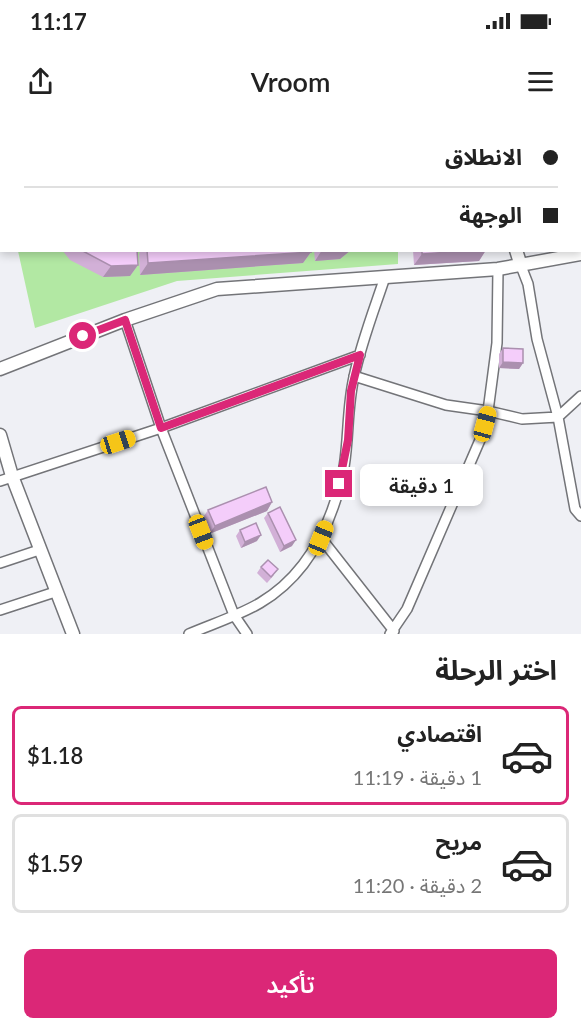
<!DOCTYPE html>
<html lang="ar">
<head>
<meta charset="utf-8">
<style>
  :root { --surface:#fff; --page:#f2f2f2; --text:#222; --muted:#767676; --line:#e0e0e0; --accent:#db2777 }
  body { margin:0; font-family:Lato,"Noto Sans Arabic",sans-serif; background:var(--page); color:var(--text); direction:rtl; height:100vh; display:flex; flex-direction:column; font-size:22px; white-space:nowrap }
  * { box-sizing:border-box; margin:0 }
  p { font-size:20px; color:var(--muted) }
  .icon { flex:none; width:33px; height:33px; fill:none; stroke:currentColor; stroke-width:2; stroke-linecap:round; stroke-linejoin:round }
  .map { position:relative; height:514px; overflow:hidden; direction:ltr }
  .side { display:flex; flex-direction:column; background:var(--surface); flex:1 }
  .side>* { flex:none }
  .banner { position:absolute; left:0px; top:0px; width:582px; height:132px; box-shadow:0 3px 9px #0003; direction:rtl; display:grid; align-content:center; height:132px; padding:0 24px; background:var(--surface) }
  .end { position:absolute; width:27px; height:27px; margin:-14px; border:8px solid #db2777; background:#fff; box-shadow:0 0 0 3px #fff }
  .from { border-radius:50% }
  .bubble { position:absolute; height:42px; border-radius:9px; background:var(--surface); box-shadow:0 3px 9px #0003; font-size:20px; font-weight:600; line-height:42px; text-align:center; direction:rtl }
  .car { position:absolute; width:18px; height:36px; margin:-18px -9px; border-radius:8px; box-shadow:0 0 4px 2px #0007; background:linear-gradient(#f5c518 24%,#345 0 40%,#f5c518 0 76%,#345 0 86%,#f5c518 0) }
  .banner b { display:flex; align-items:center; gap:21px; height:57px; font-size:22px }
  .banner b+b { border-top:2px solid var(--line) }
  .banner i { width:15px; height:15px; background:var(--text) }
  ul { padding:0; list-style:none }
  li { display:flex; align-items:center; gap:18px; height:99px; margin:0 12px 9px; padding:0 12px; border:3px solid var(--line); border-radius:9px }
  li div { flex:1 }
  li b { display:block; font-size:22px }
  li em { font-style:normal; font-weight:600 }
  li.active { border-color:var(--accent) }
  li>.icon { width:54px; height:54px; stroke-width:1.5 }
  h2 { padding:0 24px; font-size:27px; line-height:72px }
  .action { display:flex; gap:12px; margin-top:auto; padding:12px 24px }
  .action a { flex:1; height:69px; border-radius:9px; background:var(--accent); color:#fff; font-size:24px; font-weight:600; line-height:69px; text-align:center }
  .status { display:flex; justify-content:space-between; align-items:center; height:42px; padding:0 30px; background:var(--surface); direction:ltr }
  .status svg { height:16px; fill:currentColor }
  header { display:flex; justify-content:space-between; align-items:center; height:78px; padding:0 24px; background:var(--surface); font-size:27px; font-weight:600 }
  .map>svg:first-child { display:block }
  .green { fill:#b2e8a3 }
  .lines { fill:none; stroke-linecap:round; stroke-linejoin:round }
  .street-casing { stroke:#737478; stroke-width:12 }
  .secondary-casing { stroke:#737478; stroke-width:15 }
  .street { stroke:#fff; stroke-width:9 }
  .secondary { stroke:#fff; stroke-width:12 }
  .wall { fill:#d2b0d7 }
  .shaded-wall { fill:#ab90af }
  .building { fill:#f4cdfa; stroke:#ab90af; stroke-width:1.5 }
  .route { stroke:#db2777; stroke-width:8 }
</style>
</head>
<body>
<div class="status"><b>11:17</b><svg viewBox="0 0 49 12"><path d="M0 12V9h3v3zM5 12V6h3v6zM10 12V3h3v9zM15 12V0h3v12zM26 1h20v11H26zM47 4h2v5h-2z"/></svg></div>
<header><svg class="icon" aria-label="menu" viewBox="0 0 24 24"><path d="M4 6h16M4 12h16M4 18h16"/></svg>Vroom<svg class="icon" aria-label="share" viewBox="0 0 24 24"><path d="M12 15V3M7 8l5-5 5 5M5 13v7h14v-7"/></svg></header>
<div class="map">
<svg width="581" height="514" viewBox="0 0 581 514">
  <rect width="100%" height="100%" fill="#eff0f5"/>
  <path class="green" d="M22,0H384V2H16Z
    M398,130V144L177,161L35,208L18,131Z"/>
  <g class="lines">
    <defs>
      <path id="street" d="M521,146L528,164L537,219L558,297L575,389L581,396
        M125,200L161,308L234,495L247,514
        M354,256L446,285L488,291L497,223L498,149
        M0,361L161,308L360,235
        M321,418L394,511
        M0,443L39,430
        M0,490L55,472
        M189,514C212,504 238,496 260,483C309,454 333,402 344,347C349,317 347,287 354,257C361,223 374,190 385,157
        M390,514L407,489L480,320L488,291L522,299L558,297L581,276"/>
      <path id="secondary" d="M473,0V2
        M516,130L521,146
        M0,249L125,200L217,169L498,149L581,134
        M0,315L12,356L73,514"/>
    </defs>
    <use href="#street" class="street-casing"/>
    <use href="#secondary" class="secondary-casing"/>
    <use href="#street" class="street"/>
    <use href="#secondary" class="secondary"/>
  </g>
  <path class="wall" d="M363,0H390L391,2H363Z
    M62,130H137L138,145L130,156L103,157L70,140Z
    M141,130H310L311,132L303,143L140,155L139,134Z
    M314,130H351L340,139L315,141Z
    M413,130H486L479,141L414,145Z
    M503,228L523,243L519,249L499,248V234Z
    M272,382L267,391L209,414L202,399L208,390Z
    M268,393L292,426L280,432L264,398Z
    M240,410L257,421L241,428L236,416Z
    M261,447L274,455L267,463L257,453Z"/>
  <path class="shaded-wall" d="M322,130H351L340,139L315,141Z
    M478,130H486L479,141L414,145L422,134Z
    M311,132L303,143L140,155L148,143Z
    M138,145L130,156L103,157L111,146Z
    M503,242L523,243L519,249L499,248Z
    M272,382L267,391L209,414L215,406Z
    M261,415L257,421L241,428L245,422Z
    M296,420L292,426L280,432L284,426Z"/>
  <path class="building" d="M53,0H65L68,2H52Z
    M374,0H390L391,2H375Z
    M81,130H137L138,145L111,146Z
    M147,130H310L311,132L148,143Z
    M422,130H478L422,134Z
    M503,228L523,229V243L503,242Z
    M266,367L272,382L215,406L208,390Z
    M280,387L296,420L284,426L268,393Z
    M256,403L261,415L245,422L240,410Z
    M268,440L278,449L271,457L261,447Z"/>
  <g class="lines">
    <path class="route" d="M83,216L125,200L161,308L360,235L351,271L348,320L339,364"/>
  </g>
</svg>
<i class="end from" style="left:83px;top:216px"></i>
<i class="end" style="left:339px;top:364px"></i>
<div class="bubble" style="left:360px;top:344px;width:123px">1 دقيقة</div>
<i class="car" style="left:485px;top:304px;rotate:15deg"></i>
<i class="car" style="left:118px;top:322px;rotate:72deg"></i>
<i class="car" style="left:201px;top:412px;rotate:159deg"></i>
<i class="car" style="left:321px;top:418px;rotate:22deg"></i>
<div class="banner">
<b><i class="from"></i>الانطلاق</b>
<b><i></i>الوجهة</b>
</div>
</div>
<section class="side">
<h2>اختر الرحلة</h2>
<ul>
<li class="active"><svg class="icon" aria-label="car" viewBox="0 0 24 24"><path d="M5 17H2v-5l4-1 3-4h7l3 4 3 1v5h-3M9 17h6M6 11h13"/><circle cx="7" cy="17" r="2"/><circle cx="17" cy="17" r="2"/></svg><div><b>اقتصادي</b><p>1 دقيقة · 11:19</p></div><em>$1.18</em></li>
<li><svg class="icon" aria-label="car" viewBox="0 0 24 24"><path d="M5 17H2v-5l4-1 3-4h7l3 4 3 1v5h-3M9 17h6M6 11h13"/><circle cx="7" cy="17" r="2"/><circle cx="17" cy="17" r="2"/></svg><div><b>مريح</b><p>2 دقيقة · 11:20</p></div><em>$1.59</em></li>
</ul>
<div class="action"><a>تأكيد</a></div>
</section>
</body>
</html>
